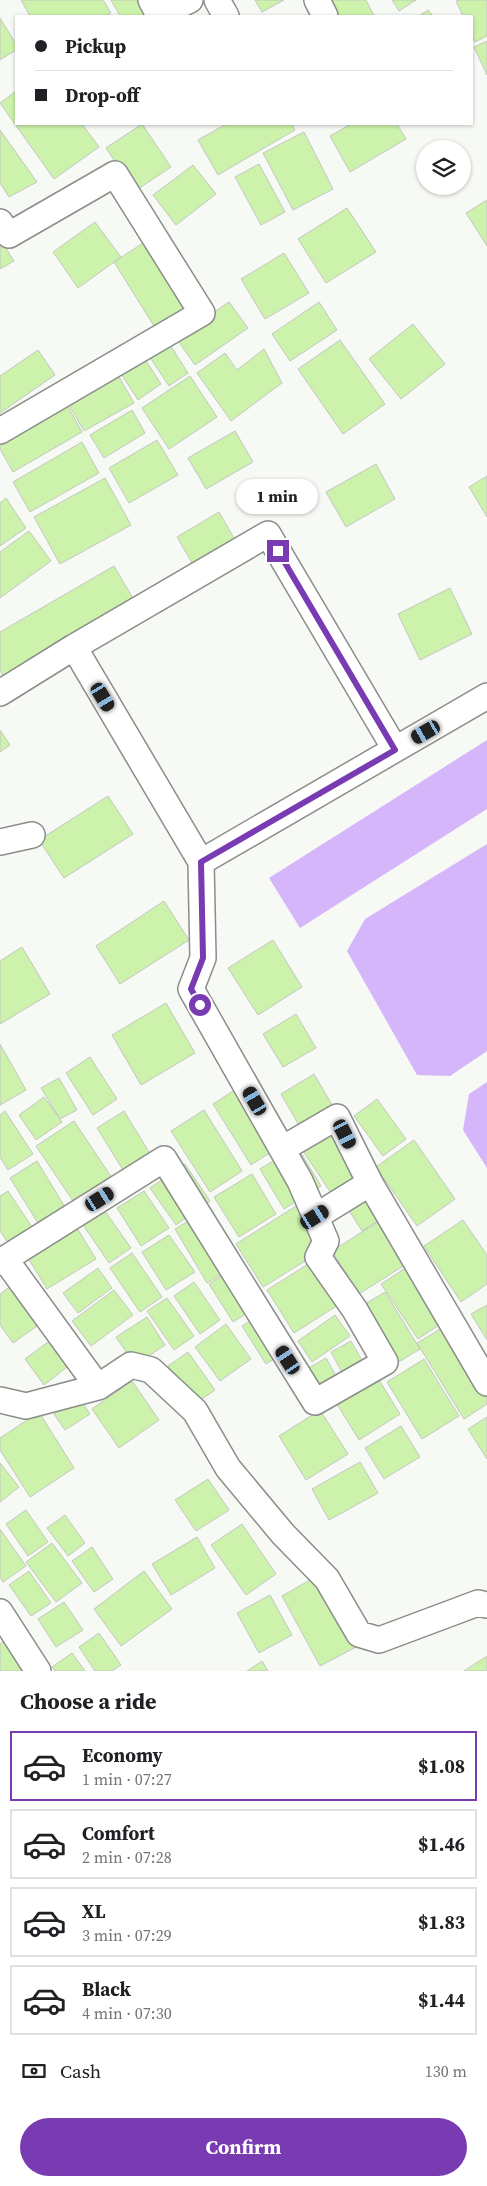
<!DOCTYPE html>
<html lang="en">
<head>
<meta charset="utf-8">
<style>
  :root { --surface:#fff; --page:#f2f2f2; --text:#202124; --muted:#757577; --line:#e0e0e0; --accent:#793bb1 }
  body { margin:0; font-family:"Source Serif 4",serif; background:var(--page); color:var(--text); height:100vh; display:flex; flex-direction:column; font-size:19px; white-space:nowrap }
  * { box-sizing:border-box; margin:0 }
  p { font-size:16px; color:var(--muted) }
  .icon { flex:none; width:28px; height:28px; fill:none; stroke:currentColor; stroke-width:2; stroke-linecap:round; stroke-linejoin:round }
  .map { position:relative; height:1671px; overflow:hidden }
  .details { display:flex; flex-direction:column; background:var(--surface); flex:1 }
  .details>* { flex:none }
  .hud { position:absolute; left:15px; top:15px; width:458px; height:110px; border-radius:0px; box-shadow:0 1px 4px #0004; display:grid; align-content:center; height:110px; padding:0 20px; background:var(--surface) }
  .controls { position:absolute; left:416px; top:140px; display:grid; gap:10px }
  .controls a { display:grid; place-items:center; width:55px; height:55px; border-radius:50%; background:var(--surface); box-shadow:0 1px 4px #0004; font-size:25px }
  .end { position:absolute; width:22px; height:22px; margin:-11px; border:6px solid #793bb1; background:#fff; box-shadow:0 0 0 2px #fff }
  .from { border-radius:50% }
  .bubble { position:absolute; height:35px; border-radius:18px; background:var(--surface); box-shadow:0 1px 4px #0004; font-size:16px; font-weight:700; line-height:35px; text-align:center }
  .car { position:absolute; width:15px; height:30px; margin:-15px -8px; border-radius:6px; box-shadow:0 0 4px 1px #0007; background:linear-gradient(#222 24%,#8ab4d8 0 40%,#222 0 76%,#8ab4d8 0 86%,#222 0) }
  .hud b { display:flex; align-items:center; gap:18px; height:48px; font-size:19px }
  .hud b+b { border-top:1px solid var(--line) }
  .hud i { width:12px; height:12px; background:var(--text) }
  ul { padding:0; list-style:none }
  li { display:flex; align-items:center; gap:15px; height:70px; margin:0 10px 8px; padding:0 10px; border:2px solid var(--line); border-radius:0px }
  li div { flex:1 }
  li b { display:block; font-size:19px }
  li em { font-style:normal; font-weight:700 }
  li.active { border-color:var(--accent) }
  li>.icon { width:45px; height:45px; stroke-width:1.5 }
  h2 { padding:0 20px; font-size:22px; line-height:60px }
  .pay { display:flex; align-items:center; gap:12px; height:55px; padding:0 20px; font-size:19px }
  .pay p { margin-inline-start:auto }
  .button { display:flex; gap:10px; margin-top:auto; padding:10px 20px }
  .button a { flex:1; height:58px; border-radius:30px; background:var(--accent); color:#fff; font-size:20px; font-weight:700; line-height:58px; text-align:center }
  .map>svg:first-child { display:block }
  .water { fill:#d5b6fb }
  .building { fill:#ccf2ab; stroke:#c4c7c2 }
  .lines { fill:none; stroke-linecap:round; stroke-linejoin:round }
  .minor-casing { stroke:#8a8d89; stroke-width:28 }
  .minor { stroke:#fff; stroke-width:25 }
  .route { stroke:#793bb1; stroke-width:6 }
</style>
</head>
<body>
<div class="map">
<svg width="487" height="1671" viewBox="0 0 487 1671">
  <rect width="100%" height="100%" fill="#f7f9f5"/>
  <path class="water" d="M487,740V809L300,928L269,878Z
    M487,844V1051L450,1076L417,1075L347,951L365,919Z
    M487,1082V1168L463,1130L469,1094Z"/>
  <path class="building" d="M21,0H103L111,13L105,16H30Z
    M111,0H165L156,16H120Z
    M255,0H284L262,12Z
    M325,0H366L374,16H333Z
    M392,0H416L399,11Z
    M459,0H487V36L475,42L471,34V16H463L456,1Z
    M428,10L433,16H419Z
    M0,18L16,44V50L0,60Z
    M487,41V75L474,47Z
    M16,91V124H82L99,147L54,179L0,103Z
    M142,124L171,167L135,191L106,148Z
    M226,124H292L295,130L218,175L198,140Z
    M351,124H397L406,139L350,172L330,136Z
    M0,130L37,182L9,197L0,183Z
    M304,132L333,189L293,210L263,153Z
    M259,164L285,212L261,225L235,177Z
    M193,165L216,194L176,225L153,195Z
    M487,200V246L466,213Z
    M347,208L376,252L326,283L298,239Z
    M95,222L121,257L78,288L53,252Z
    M0,239L14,261L0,269Z
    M146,241L197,321L164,342L114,262Z
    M284,253L309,293L265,319L241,279Z
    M229,302L248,328L195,365L176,338Z
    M319,302L337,330L290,361L272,334Z
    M413,324L445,364L401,399L369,359Z
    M165,337L188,373L169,386L145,350Z
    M132,339L161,384L138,400L109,355Z
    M340,340L385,404L343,434L298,369Z
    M264,349L282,383L231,421L197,373L225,353L237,370Z
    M38,350L55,375L0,413V376Z
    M114,368L134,403L84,431L64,396Z
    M190,376L217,417L169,449L142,408Z
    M65,401L82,432L13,472L0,449V438Z
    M132,410L145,433L104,458L90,435Z
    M235,431L253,462L206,489L188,458Z
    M157,440L178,475L129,503L109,468Z
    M82,442L99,473L30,512L13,482Z
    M376,464L395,499L346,527L326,492Z
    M487,476V517L469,487Z
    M105,478L131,525L60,564L34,517Z
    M6,498L26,528L0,546V503Z
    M219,512L238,545L196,570L177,537Z
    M29,531L51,561L0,598V552Z
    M114,566L134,600L3,676L0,670V632Z
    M450,588L472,634L420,660L398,614Z
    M0,730L10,745L0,752Z
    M108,796L133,834L64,878L39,840Z
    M164,901L189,940L120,984L96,946Z
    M273,940L302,987L258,1015L228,968Z
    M22,947L50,994L0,1024V961Z
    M166,1003L195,1053L141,1085L112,1035Z
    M296,1014L316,1048L283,1067L263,1034Z
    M0,1044L26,1090L0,1105Z
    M90,1057L117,1099L93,1115L66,1073Z
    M314,1074L334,1108L300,1127L281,1094Z
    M59,1078L77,1110L60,1119L41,1088Z
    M245,1083L284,1144L251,1165L213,1104Z
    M44,1097L62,1122L36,1140L19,1115Z
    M377,1099L406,1139L383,1156L354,1116Z
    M204,1110L242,1171L210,1192L171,1131Z
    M5,1111L33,1154L8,1170L0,1157V1115Z
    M124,1111L155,1162L128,1178L97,1128Z
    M337,1117L374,1172L335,1199L295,1139Z
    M74,1121L114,1181L77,1207L36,1146Z
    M414,1140L455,1199L417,1226L376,1167Z
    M297,1146L321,1186L284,1209L260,1169Z
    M37,1161L68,1212L41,1228L10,1178Z
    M185,1164L210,1201L176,1225L150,1188Z
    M252,1174L276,1214L239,1237L214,1197Z
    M380,1186L395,1210L362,1231L347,1207Z
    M8,1191L36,1233L12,1249L0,1231V1196Z
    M144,1191L169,1228L141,1246L117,1208Z
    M100,1204L131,1248L109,1263L79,1219Z
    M296,1206L323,1250L263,1287L236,1244Z
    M208,1209L240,1263L207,1283L175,1229Z
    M392,1213L419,1256L359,1294L332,1251Z
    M72,1220L96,1259L47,1289L23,1250Z
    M463,1220L487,1255V1284L461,1302L424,1246Z
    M169,1235L195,1272L166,1290L142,1252Z
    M327,1252L354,1295L294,1333L267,1290Z
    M132,1253L162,1297L140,1312L110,1268Z
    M421,1258L457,1313L418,1339L381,1284Z
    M237,1266L262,1304L233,1322L209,1284Z
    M98,1268L112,1288L78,1313L63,1293Z
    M26,1275L54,1314L13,1343L0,1325V1294Z
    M194,1282L220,1320L200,1334L174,1296Z
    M114,1290L133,1315L91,1346L72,1321Z
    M385,1292L420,1349L382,1372L347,1315Z
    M167,1298L194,1336L174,1350L147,1311Z
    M487,1305V1340L471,1314Z
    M269,1309L295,1346L266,1364L242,1326Z
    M335,1315L350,1336L312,1362L298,1341Z
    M147,1317L165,1345L135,1365L116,1337Z
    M460,1317L487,1361V1404L464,1419L417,1343Z
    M226,1324L251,1359L220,1381L195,1347Z
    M67,1328L85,1353L44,1385L25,1359Z
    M351,1341L367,1369L346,1380L331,1352Z
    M188,1352L215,1390L195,1404L168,1366Z
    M326,1358L339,1381L309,1398L296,1375Z
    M424,1359L459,1416L422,1439L387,1382Z
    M373,1370L400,1414L359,1440L332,1396Z
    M132,1381L159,1420L119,1448L92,1409Z
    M79,1398L90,1414L65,1430L54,1414Z
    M320,1410L348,1454L306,1480L279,1436Z
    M39,1412L74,1468L30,1497L0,1450V1438Z
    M487,1417V1459L468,1429Z
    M401,1426L420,1457L384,1479L365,1448Z
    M360,1462L378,1493L329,1520L312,1489Z
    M0,1463L19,1487L0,1502Z
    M208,1479L229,1510L196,1531L175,1500Z
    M26,1510L48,1542L28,1556L6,1524Z
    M65,1515L85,1543L68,1556L47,1528Z
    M242,1524L276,1574L246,1595L211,1545Z
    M0,1529L26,1566L3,1582L0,1577Z
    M197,1537L215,1568L171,1595L152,1564Z
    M52,1543L82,1583L56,1602L26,1562Z
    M92,1547L113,1579L94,1592L72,1561Z
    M29,1571L51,1603L31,1616L9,1585Z
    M144,1571L172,1609L121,1646L94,1609Z
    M317,1576L356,1647L320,1666L282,1596Z
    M270,1595L292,1635L259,1653L237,1613Z
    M64,1602L83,1630L56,1647L38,1619Z
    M99,1633L121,1665L112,1671H95L79,1647Z
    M9,1638L28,1667L22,1671H0V1644Z
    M72,1653L85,1671H55L52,1667Z
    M487,1656V1671H464Z
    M262,1661L268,1671H247Z"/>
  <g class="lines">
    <defs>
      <path id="minor" d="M151,0L159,15L190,0
        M217,0L226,16
        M317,0L325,16
        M0,222L9,235L115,174L202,313L0,431
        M0,693L74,647
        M0,842L32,835
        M201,862L487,696
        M282,1149L337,1117L370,1183L315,1217
        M370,1183L487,1383
        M5,1259L98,1387
        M0,1262L164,1159L315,1402L385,1362L355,1310L318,1257L326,1241L300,1181L191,989L203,958L201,862L74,647L268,534L395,749
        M0,1400L26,1406L98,1387L131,1365L151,1370L195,1411L228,1468L283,1534L327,1579L359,1634L379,1640L478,1603L487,1605
        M0,1612L38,1671"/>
    </defs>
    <use href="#minor" class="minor-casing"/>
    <use href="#minor" class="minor"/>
  </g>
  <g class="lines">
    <path class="route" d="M200,1005L191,989L203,958L201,862L395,750L278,551"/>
  </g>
</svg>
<div class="controls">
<a><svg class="icon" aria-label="layers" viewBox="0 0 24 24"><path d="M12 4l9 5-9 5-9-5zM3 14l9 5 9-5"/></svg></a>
</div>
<i class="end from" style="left:200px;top:1005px"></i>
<i class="end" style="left:278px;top:551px"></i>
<div class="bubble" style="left:236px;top:479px;width:82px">1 min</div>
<i class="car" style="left:103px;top:697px;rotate:149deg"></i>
<i class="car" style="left:426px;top:732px;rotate:240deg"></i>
<i class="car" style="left:255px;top:1101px;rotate:330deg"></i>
<i class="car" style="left:345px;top:1134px;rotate:153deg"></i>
<i class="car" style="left:100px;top:1199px;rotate:58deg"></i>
<i class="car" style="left:315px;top:1217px;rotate:58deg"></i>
<i class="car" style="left:288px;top:1360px;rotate:327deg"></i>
<div class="hud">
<b><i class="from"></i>Pickup</b>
<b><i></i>Drop-off</b>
</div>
</div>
<section class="details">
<h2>Choose a ride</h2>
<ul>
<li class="active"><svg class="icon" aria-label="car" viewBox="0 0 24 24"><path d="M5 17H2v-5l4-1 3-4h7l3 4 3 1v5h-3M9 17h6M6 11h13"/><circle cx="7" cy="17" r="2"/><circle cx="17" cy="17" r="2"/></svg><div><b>Economy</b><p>1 min · 07:27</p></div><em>$1.08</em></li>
<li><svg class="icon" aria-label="car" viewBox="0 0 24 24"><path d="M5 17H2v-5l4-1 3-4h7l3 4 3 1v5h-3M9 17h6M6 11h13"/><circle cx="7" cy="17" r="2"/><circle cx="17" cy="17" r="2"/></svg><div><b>Comfort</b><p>2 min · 07:28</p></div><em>$1.46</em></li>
<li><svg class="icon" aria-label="car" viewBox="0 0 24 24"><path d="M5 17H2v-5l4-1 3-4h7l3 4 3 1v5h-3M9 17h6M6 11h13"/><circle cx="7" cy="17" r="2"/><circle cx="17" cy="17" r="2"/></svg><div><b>XL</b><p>3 min · 07:29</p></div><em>$1.83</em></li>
<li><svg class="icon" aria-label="car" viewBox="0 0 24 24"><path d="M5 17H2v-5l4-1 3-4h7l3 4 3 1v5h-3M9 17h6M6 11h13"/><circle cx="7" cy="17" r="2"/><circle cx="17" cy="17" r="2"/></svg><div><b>Black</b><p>4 min · 07:30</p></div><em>$1.44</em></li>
</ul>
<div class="pay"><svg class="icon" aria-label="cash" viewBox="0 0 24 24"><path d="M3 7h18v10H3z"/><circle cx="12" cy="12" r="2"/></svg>Cash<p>130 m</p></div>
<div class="button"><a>Confirm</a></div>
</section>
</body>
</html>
